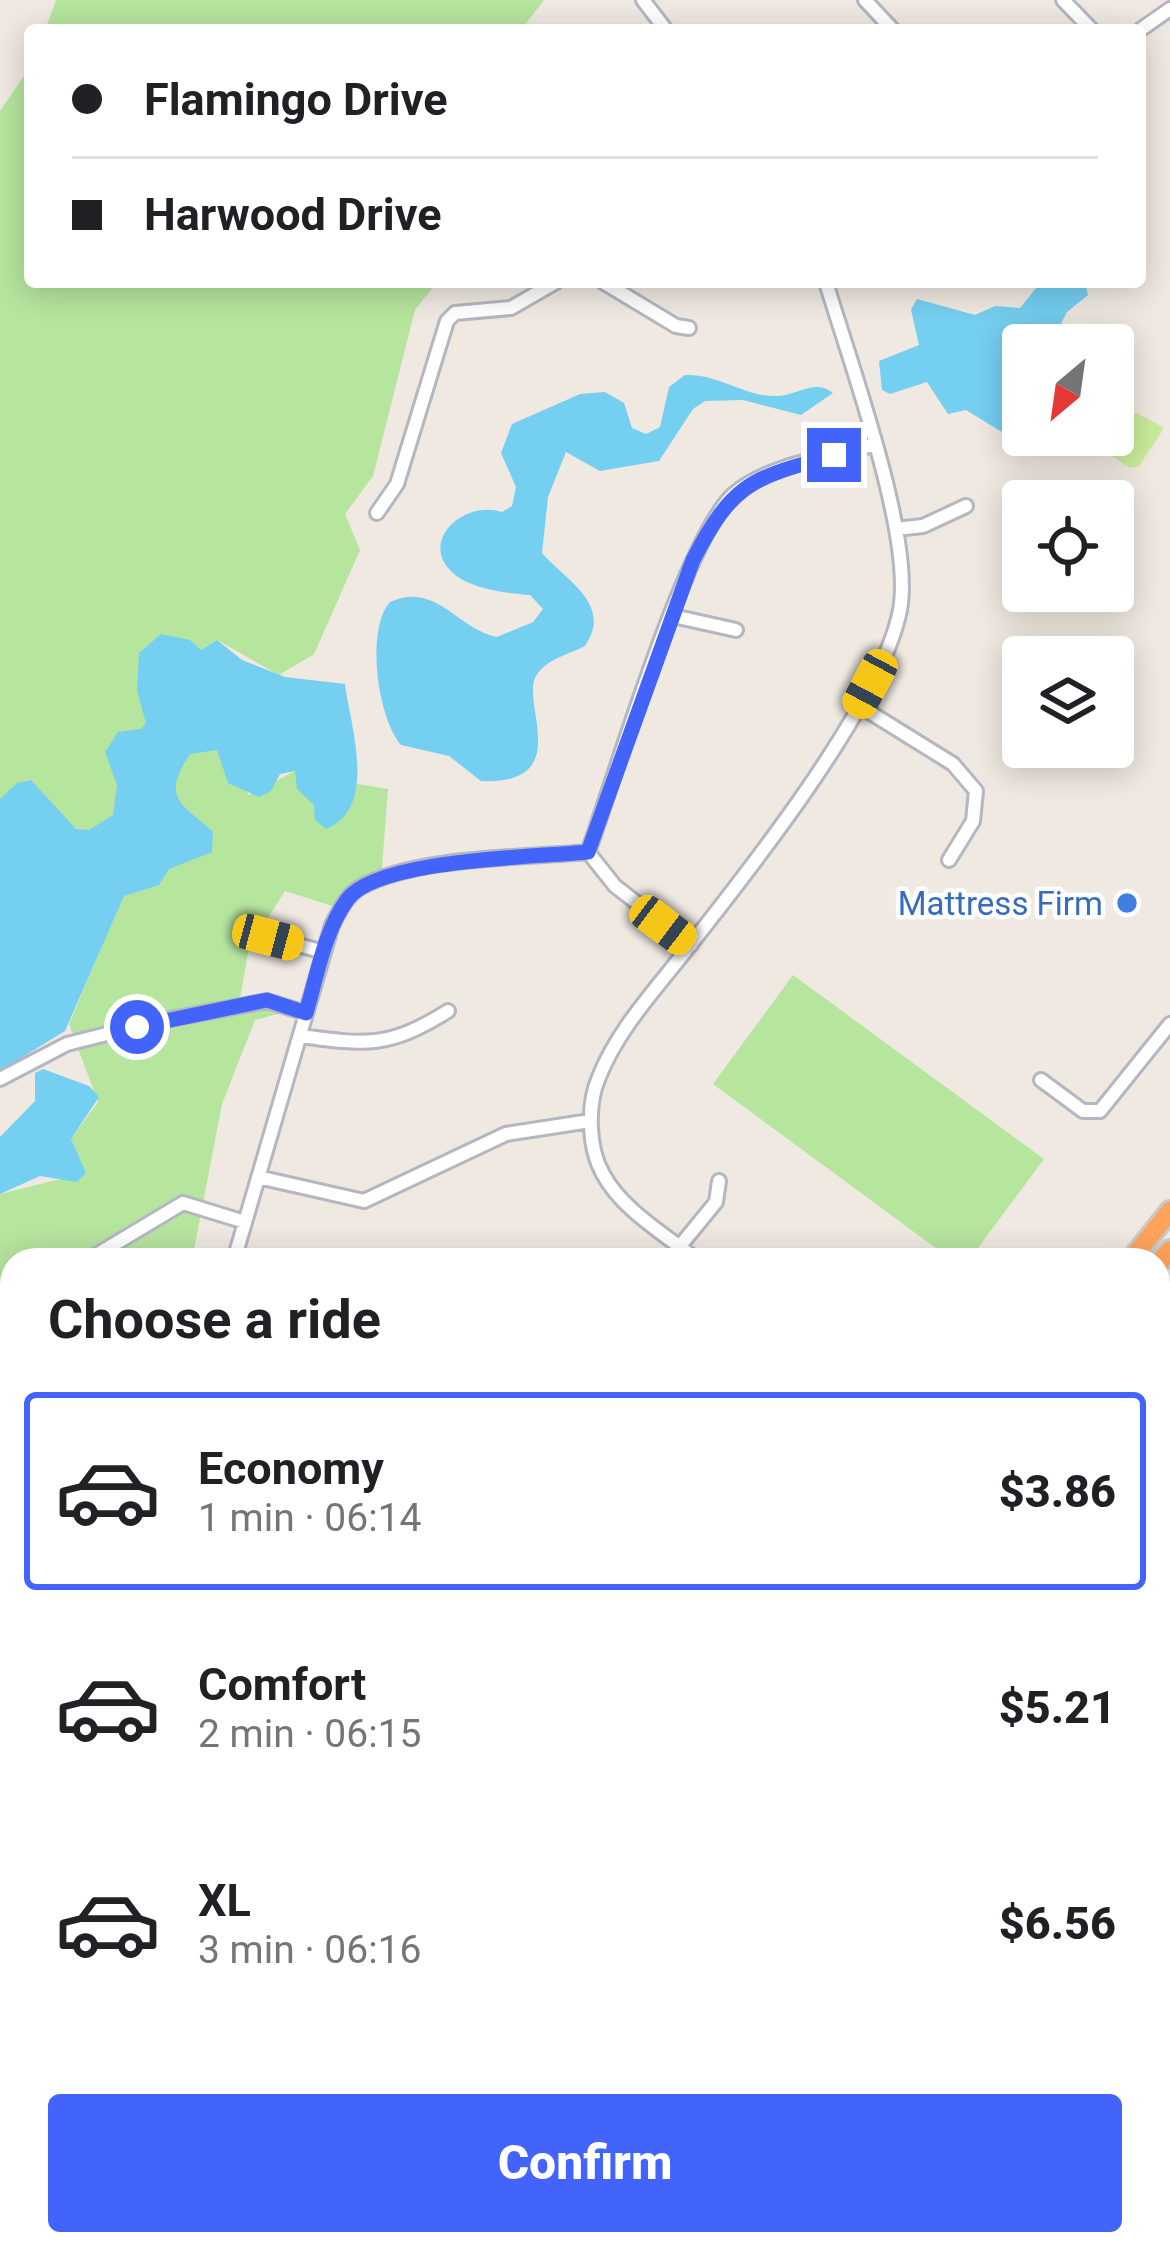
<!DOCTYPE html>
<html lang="en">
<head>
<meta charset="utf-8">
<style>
  :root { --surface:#fff; --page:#f2f2f2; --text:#202124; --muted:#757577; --line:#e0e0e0; --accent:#4264fb }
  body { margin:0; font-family:Roboto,sans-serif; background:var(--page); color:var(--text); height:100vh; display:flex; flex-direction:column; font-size:45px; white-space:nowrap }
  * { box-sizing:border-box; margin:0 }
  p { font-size:39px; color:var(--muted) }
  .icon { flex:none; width:66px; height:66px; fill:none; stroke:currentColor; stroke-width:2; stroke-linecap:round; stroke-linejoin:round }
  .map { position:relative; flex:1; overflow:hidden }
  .panel { position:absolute; left:0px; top:1248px; width:1170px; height:1008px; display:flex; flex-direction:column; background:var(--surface); border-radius:36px 36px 0 0; box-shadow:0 6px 30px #0003 }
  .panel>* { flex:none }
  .hud { position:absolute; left:24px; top:24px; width:1122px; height:264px; border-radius:12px; box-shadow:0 6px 30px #0003; display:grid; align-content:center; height:264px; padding:0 48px; background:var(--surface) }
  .needle { width:78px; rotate:209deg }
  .fabs { position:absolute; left:1002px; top:324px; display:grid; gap:24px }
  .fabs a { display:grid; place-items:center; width:132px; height:132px; border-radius:12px; background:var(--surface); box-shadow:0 6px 30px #0003; font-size:60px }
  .end { position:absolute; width:54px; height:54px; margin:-27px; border:15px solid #4264fb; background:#fff; box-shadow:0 0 0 6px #fff }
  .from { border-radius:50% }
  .car { position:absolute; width:36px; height:72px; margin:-36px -18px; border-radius:15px; box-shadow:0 0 9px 3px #0007; background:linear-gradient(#f5c518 24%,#345 0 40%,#f5c518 0 76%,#345 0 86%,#f5c518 0) }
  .hud b { display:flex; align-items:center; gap:42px; height:114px; font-size:45px }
  .hud b+b { border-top:3px solid var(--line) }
  .hud i { width:30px; height:30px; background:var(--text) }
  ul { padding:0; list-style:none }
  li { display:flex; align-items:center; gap:36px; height:198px; margin:0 24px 18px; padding:0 24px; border:6px solid transparent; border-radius:12px }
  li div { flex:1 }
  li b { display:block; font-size:45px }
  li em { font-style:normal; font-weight:800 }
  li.current { border-color:var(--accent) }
  li>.icon { width:108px; height:108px; stroke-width:1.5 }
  h2 { padding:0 48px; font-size:54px; line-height:144px }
  .primary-button { display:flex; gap:24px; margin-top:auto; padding:24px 48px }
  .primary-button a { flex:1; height:138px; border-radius:12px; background:var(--accent); color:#fff; font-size:48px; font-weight:800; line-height:138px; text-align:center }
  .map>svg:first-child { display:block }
  .medical { fill:#f5dfe0 }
  .green { fill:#b6e59e }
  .pitch { fill:#c9ec9a }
  .water { fill:#75cff0 }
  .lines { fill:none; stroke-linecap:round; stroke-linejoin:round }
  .stream { stroke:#75cff0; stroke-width:3 }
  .minor-casing { stroke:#b4b7c1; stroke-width:18 }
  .highway-casing { stroke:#c9c9c9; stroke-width:24 }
  .minor { stroke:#fff; stroke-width:12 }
  .highway { stroke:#ffa35c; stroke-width:18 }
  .route { stroke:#4264fb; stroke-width:15 }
  .shop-dot { fill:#3f7fe0; stroke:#fff; stroke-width:4.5 }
  .labels { text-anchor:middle; stroke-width:9; stroke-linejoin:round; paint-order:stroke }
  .shop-label { font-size:33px; fill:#366cbe; stroke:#fff; text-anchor:end }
</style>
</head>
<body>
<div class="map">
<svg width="1170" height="2256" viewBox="0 0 1170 2256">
  <rect width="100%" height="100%" fill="#efe9e1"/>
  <path class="medical" d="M1158,1366L1170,1367V2246L1160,2256H964L972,2244H1158Z"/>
  <path class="green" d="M56,0H544L521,30H45Z
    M30,67V282H437L415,310L373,476L345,514L360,550L314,654L279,675L217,640L201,650L139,653L146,723L197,751L217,750L249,795L295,771L327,829L357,784L388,789L381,880L342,909L285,891L249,948L240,998L286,1012L255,1020L222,1104L192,1260H12V2244H324L315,2256H0V1194L85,1173L71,1139L98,1102L69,1024L121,900L76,829L27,780L0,802V111Z
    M793,975L1044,1159L969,1260H952L713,1084Z
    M399,2244H735L779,2253L806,2250L813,2256H389Z"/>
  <path class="pitch" d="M1137,413L1164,428L1139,466L1130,468L1091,442L1095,435H1113V417Z"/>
  <path class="water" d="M1041,282H1085L1088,295L1067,312L1050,345H1023V435H1047L1041,442L1010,437L966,410L948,414L927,382L890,394L882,390L879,361L919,345L911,310L917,299L975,315L995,306L1020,308Z
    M685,375C718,373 746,398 779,396C799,394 816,379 833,393L801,415L743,400L705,401L693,409L659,461L600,471L566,452L548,497L542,553C564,579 614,604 585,646C568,655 547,658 536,676C520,702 576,785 481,781L449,756L401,745C378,719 365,630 390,602C436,581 457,629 497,637L533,622L543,609L530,595C506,593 466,589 449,569C422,539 464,500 502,512L512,506L516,487L501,453L512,424L580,394L605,392L624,403L632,428L646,434L660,427L669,387Z
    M161,634L190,640L201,650L217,640L242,660L285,677L345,684C350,725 379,808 326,829L315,820L314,805L297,789L295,771L280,774L271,791L259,797L228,783L217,750L190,754C160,800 182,803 213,832L212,852L169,869L159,885L124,896L65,1031L0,1071V799L17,783L31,780L76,829L89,830L113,815L117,785L105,752L118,732L141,729L146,723L137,691L139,653Z
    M43,1069L89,1086L99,1097L71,1139L86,1173L77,1182L40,1176L0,1194V1137L35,1101V1073Z"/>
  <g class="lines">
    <path class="stream" d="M0,1689L12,1703"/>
    <defs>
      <path id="minor" d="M643,0L666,30
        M865,0L893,30
        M1063,0L1092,30
        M1140,30L1170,9
        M603,282L676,326L689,328
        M377,513L397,484L447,321L455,313L511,308L556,282
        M896,529L923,526L966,506
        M673,616L736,630
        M858,705L953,764L976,791L973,821L949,860
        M250,932L324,952
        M691,945L615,886L588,852C615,778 685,538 734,494C769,464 830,457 873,445
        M300,1036C367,1045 389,1048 448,1011
        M0,1079L67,1044L154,1022L267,1001L306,1013
        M1041,1080L1083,1111H1100L1170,1024
        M258,1177L364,1201L506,1134L590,1121
        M680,1246L716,1202L719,1181
        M88,1260L183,1203L245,1222
        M234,1260L332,925C339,912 346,896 359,888C415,856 524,858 588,852
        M697,1260C666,1235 622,1210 603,1174C588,1148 587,1104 599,1077C618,1029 656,989 687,949C748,872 882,703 900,610C914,536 849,360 826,282
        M0,1315L12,1307
        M1158,1366L1170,1367
        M1158,2094L1170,2095
        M964,2256L972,2244
        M1160,2256L1170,2246"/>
      <path id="highway" d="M1131,1260L1170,1211
        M1158,1264L1170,1250
        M341,2256L350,2244
        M365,2256L375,2244"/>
    </defs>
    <use href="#minor" class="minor-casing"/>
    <use href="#highway" class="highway-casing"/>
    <use href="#minor" class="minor"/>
    <use href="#highway" class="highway"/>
  </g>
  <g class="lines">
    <path class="route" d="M137,1027L267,1000L306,1013C317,976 324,932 347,900C376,859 537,857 588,852L693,560C734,481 751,479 834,455"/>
  </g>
  <circle class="shop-dot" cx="1127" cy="903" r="12"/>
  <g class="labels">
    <g class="shop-label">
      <text x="1103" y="915">Mattress Firm</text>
    </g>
  </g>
</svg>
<div class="fabs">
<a><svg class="needle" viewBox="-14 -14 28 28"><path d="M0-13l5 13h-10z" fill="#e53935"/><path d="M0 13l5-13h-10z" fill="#757577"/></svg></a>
<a><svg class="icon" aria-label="locate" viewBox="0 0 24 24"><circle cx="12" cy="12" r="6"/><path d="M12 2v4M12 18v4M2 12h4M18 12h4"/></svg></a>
<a><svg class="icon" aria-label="layers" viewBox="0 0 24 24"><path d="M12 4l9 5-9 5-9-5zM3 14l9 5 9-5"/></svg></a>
</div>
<i class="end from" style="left:137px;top:1027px"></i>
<i class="end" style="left:834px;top:455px"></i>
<i class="car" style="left:870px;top:684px;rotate:208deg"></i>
<i class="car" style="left:663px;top:925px;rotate:127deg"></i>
<i class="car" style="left:268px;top:937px;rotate:105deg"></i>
<div class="hud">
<b><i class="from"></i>Flamingo Drive</b>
<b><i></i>Harwood Drive</b>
</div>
<section class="panel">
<h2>Choose a ride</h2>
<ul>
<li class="current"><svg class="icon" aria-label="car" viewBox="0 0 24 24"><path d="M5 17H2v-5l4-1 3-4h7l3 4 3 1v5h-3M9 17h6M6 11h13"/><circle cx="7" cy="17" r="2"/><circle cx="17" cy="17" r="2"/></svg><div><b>Economy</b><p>1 min · 06:14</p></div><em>$3.86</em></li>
<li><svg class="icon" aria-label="car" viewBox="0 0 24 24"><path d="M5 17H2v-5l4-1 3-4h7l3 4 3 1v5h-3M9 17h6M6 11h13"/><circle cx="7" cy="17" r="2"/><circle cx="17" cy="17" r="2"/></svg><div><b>Comfort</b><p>2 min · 06:15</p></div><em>$5.21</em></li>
<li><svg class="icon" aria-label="car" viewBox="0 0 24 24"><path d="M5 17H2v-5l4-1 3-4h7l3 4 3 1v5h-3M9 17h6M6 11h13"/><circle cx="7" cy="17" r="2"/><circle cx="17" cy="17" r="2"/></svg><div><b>XL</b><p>3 min · 06:16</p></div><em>$6.56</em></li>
</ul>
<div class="primary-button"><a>Confirm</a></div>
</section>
</div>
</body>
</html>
